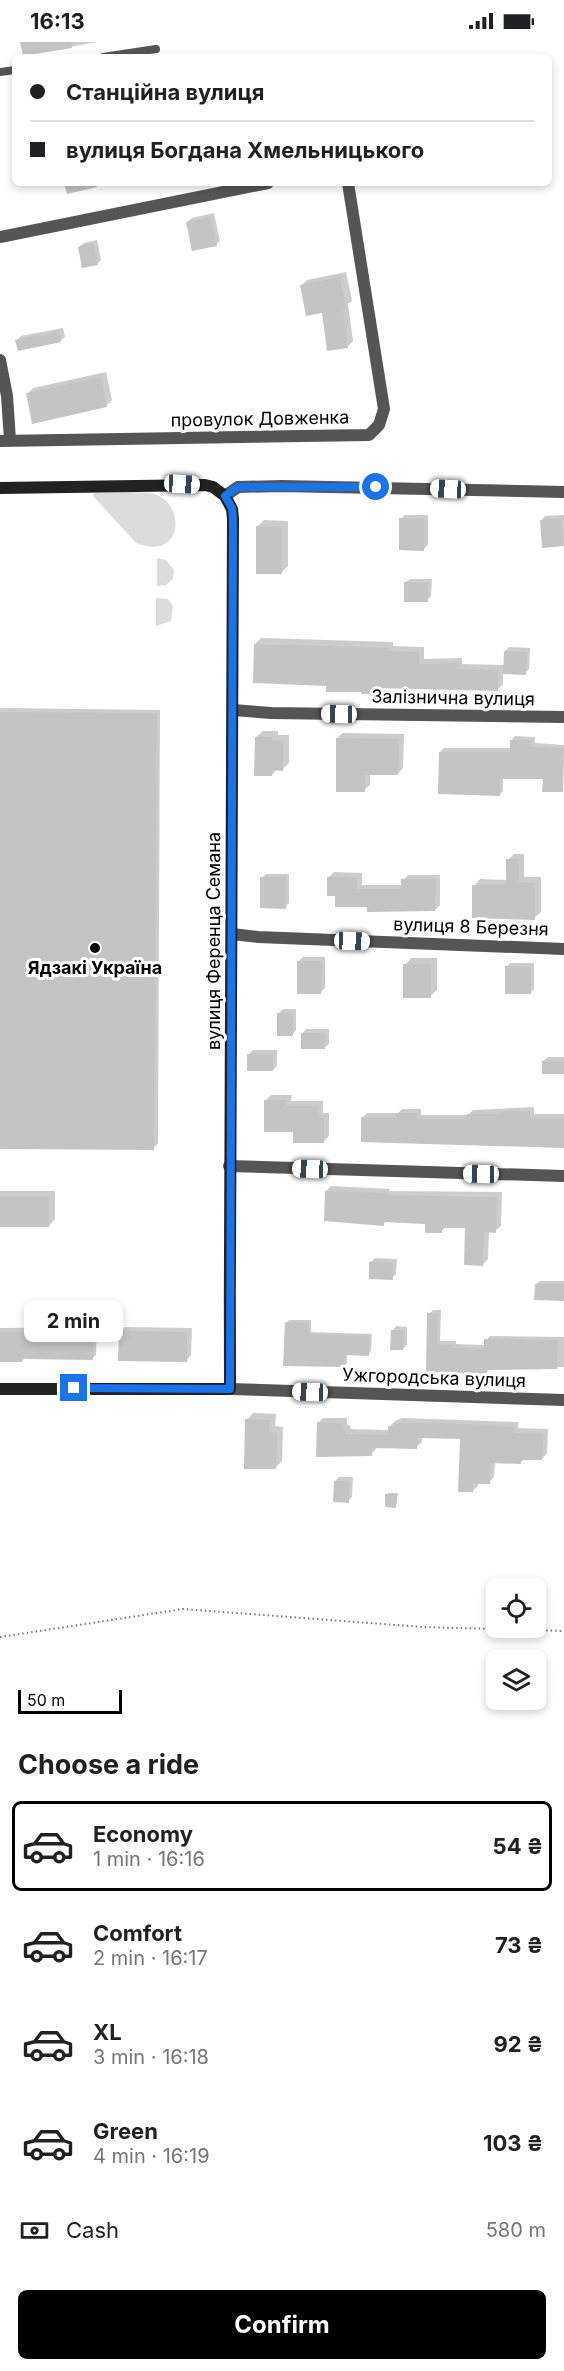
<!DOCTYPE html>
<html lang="en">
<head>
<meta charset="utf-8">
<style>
  :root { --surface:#fff; --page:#f2f2f2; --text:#202124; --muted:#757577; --line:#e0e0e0; --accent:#000 }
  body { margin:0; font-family:Inter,sans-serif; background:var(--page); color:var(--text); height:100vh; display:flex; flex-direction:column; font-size:22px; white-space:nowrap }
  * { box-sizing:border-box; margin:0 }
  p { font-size:20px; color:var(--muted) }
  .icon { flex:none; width:33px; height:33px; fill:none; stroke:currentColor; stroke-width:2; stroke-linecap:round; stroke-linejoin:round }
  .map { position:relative; height:1687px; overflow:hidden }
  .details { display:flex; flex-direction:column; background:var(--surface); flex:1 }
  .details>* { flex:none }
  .guide { position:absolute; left:12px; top:12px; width:540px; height:132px; border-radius:9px; box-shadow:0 3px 9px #0003; display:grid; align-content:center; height:132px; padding:0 18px; background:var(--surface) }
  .buttons { position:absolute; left:486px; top:1536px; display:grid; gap:12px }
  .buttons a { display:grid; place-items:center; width:60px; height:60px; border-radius:9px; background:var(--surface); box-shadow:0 3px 9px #0003; font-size:30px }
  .scale { position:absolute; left:18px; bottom:15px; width:104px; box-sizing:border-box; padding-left:6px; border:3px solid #000; border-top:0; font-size:16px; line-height:21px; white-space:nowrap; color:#000; -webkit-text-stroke:4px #fff; paint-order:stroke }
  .end { position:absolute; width:27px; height:27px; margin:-14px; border:8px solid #1a73e8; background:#fff; box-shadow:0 0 0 3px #fff }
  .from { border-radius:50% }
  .bubble { position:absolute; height:42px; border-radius:9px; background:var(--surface); box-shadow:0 3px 9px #0003; font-size:20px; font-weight:700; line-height:42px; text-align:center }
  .car { position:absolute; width:18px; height:36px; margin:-18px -9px; border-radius:8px; box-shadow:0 0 4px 2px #0007; background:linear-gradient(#fff 24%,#345 0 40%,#fff 0 76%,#345 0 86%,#fff 0) }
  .guide b { display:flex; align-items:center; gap:21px; height:57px; font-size:22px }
  .guide b+b { border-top:2px solid var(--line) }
  .guide i { width:15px; height:15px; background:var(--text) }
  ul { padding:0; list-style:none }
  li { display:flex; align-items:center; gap:18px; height:90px; margin:0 12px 9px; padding:0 6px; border:3px solid transparent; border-radius:9px }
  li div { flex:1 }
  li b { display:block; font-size:22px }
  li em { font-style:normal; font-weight:700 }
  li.selected { border-color:var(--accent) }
  li>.icon { width:54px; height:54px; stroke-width:1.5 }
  h2 { padding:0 18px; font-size:27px; line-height:72px }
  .pay { display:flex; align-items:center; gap:15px; height:66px; padding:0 18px; font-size:22px }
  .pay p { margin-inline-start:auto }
  .button { display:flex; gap:12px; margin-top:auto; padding:12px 18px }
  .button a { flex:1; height:69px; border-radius:9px; background:var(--accent); color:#fff; font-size:24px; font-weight:700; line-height:69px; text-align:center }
  .status { display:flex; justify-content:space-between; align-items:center; height:42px; padding:0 30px; background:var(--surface); direction:ltr }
  .status svg { height:16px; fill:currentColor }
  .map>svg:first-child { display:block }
  .green { fill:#dcdcdc }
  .shadow { fill:#0003 }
  .building { fill:#c4c4c4 }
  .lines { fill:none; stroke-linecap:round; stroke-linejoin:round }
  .path { stroke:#777; stroke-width:2; stroke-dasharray:1.5 3; stroke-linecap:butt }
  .lane { stroke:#555; stroke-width:8 }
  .street { stroke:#555; stroke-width:12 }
  .secondary { stroke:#222; stroke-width:12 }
  .route { stroke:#1a73e8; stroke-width:8 }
  .poi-dot { fill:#000; stroke:#fff; stroke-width:2 }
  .labels { text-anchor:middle; stroke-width:6; stroke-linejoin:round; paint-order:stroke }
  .street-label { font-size:18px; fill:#000; stroke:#fff }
  .poi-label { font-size:18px; font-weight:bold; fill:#000; stroke:#fff }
</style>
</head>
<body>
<div class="status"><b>16:13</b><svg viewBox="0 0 49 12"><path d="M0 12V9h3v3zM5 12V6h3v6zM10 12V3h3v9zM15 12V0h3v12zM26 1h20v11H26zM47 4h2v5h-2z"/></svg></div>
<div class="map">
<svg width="564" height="1687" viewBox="0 0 564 1687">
  <rect width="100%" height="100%" fill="#fff"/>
  <path class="green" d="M94,451C107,451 143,449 154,452C186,461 184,520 136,501L93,454Z
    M157,516L166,518L174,528L173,537L166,543L157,544Z
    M156,556L168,557L173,564L171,579L156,584Z"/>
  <path class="shadow" d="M22,0H97L24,13Z
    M214,171L220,199L216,203L187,180L192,176Z
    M97,198L101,218L97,222L79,205L84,201Z
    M346,230L352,259L348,262L353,299L347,305L323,269L301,244L307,238Z
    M63,286L65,295L60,299L17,298L21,294Z
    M106,330L112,358L106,364L27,352L33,346Z
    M405,473H428V503L424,507L401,477Z
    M564,473V502L563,503L541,479L545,474Z
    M264,478L288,479V524L281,531L257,485Z
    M410,537H432L431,554L427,558L405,541Z
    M261,596L393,600V604L424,605V617L462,616V622L505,623V609L509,605L530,606L529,627L525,631L503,630V642L497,648L379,645L373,651L327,643L255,602Z
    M0,666L160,668L158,1102L153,1106L0,1105Z
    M263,689H278V693H289V721L283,727H277L272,733L256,695Z
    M343,691L404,692L403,726L398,732L370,731V743L364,748L337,696Z
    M515,694L535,695V701L564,703L562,748L544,736L503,735V749L499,753L440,710L444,706H511V699Z
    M514,812H524V835H541V870L534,876L474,844L480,837L508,838V818Z
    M334,830L362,831V843H403V838L408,833H440V863L435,868L369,864L337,853L328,836Z
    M266,832H289V861L285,865L262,836Z
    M303,915H325V946L321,950L299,919Z
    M411,916H437V948L430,954L405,923Z
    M511,921H534V947L530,951L506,925Z
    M283,967H296V988L292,993L279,971Z
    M306,987H329V1002L324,1006L302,992Z
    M253,1008H277V1024L273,1028L249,1012Z
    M548,1015H564V1031L543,1019Z
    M271,1053H292L291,1059H323V1071H329V1094L323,1100L265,1059Z
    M534,1065V1072H564V1104L362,1076L367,1071H398L402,1067H421V1073H468L473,1068Z
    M331,1144L390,1147L389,1149L502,1150L501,1184L495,1189H489L488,1217L483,1222L467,1184H446L441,1190L427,1180L387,1179L383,1182L326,1149Z
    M0,1149H55V1177L49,1184L0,1183Z
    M375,1216L397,1217L396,1232L392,1236L371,1220Z
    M540,1239H564V1257L536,1242Z
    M433,1268H441L440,1299H456V1302L486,1303V1298L490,1294L564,1295V1325L491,1326L486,1331L427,1328L429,1272Z
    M289,1278H311V1290L372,1292L371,1309L368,1312H347V1321L344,1324L286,1281Z
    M396,1284L407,1285V1302L403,1307L392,1289Z
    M97,1285L96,1313L92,1317L25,1316L22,1319H0V1286Z
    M125,1285L192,1286L191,1313L186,1319L120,1290Z
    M253,1371L276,1372L275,1384L283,1385L282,1419L275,1426L247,1378Z
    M323,1376H347V1383H350V1387L389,1388V1385L395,1379L402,1376L518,1380V1386L548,1387L547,1411L542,1417H524L521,1420H495L494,1435L489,1440H478V1444L472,1449L462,1396L422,1395V1400L416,1405H377L371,1413L318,1381Z
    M339,1435H353L352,1455L348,1459L335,1439Z
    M388,1451H398L396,1464L387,1452Z"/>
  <path class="building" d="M20,0H71L72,6L23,14Z
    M64,141H96L97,145L67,152Z
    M210,175L217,204L192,209L186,180Z
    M93,201L98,223L82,226L78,205Z
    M340,235L346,266L343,267L348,306L327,309L322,271L306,274L300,243Z
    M59,289L61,300L18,309L15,298Z
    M101,335L107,365L32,382L26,351Z
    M399,476L424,477V509L399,508Z
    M561,476L564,504L542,506L540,478Z
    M256,484L282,485V532H256Z
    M404,540L428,541V560H404Z
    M254,602L388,606V609L419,610V622L456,621L457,627L498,628V649L374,646V652H361V650H326V644L253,641Z
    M504,609L527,610L526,633L503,632Z
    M0,670L157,671L154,1108L0,1107Z
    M255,695H272V699H283V729L272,728V734H254Z
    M336,696L399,697L398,733H365V750H336Z
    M510,698H531V705L564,706L563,750H542L543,737H500V754L438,752L439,710H510Z
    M506,817H519V840L535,841V878L472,876V843H506Z
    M260,835H286V867L260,866Z
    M327,835H357V847H401V837H436L435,869L367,870V865H335V854H327Z
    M297,919H322L321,952H297Z
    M403,922H431V956H403Z
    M505,924L531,925V952H505Z
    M277,971H293V994H277Z
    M301,991H325V1007H301Z
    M247,1012H273V1029H247Z
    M542,1019H564V1032H542Z
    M264,1058H287L286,1064H318V1076H324V1101H293V1090H264Z
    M502,1069H530V1076H564V1106L361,1100V1075H396V1071H417V1077H466L467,1072H502Z
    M325,1149L385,1151V1153L497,1155L496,1191L484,1190L483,1224L464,1223L465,1186H442V1191H425V1182L384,1180V1184L324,1179Z
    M0,1155H49V1185H0Z
    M369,1220L393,1221V1238L369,1237Z
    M535,1242H564V1259L534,1258Z
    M427,1271L438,1272L437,1302L453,1303V1306L484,1307V1297L558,1298L557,1327L487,1328V1332L426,1330Z
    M285,1280L309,1281V1292L370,1294L369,1314L345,1313V1325L283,1324Z
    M43,1288H93V1318L22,1317V1320H0V1290H43Z
    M391,1288H404L403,1308H390Z
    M119,1289L187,1290V1320L118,1319Z
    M245,1377L270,1378L269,1390L277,1391L276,1427H244Z
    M317,1380L342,1381V1388H345V1392L388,1393V1384H395V1381H450L514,1385V1391L543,1392L542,1418H521V1422L490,1421V1442H473V1450H458L460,1397L417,1396V1407L372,1406V1414L316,1415Z
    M334,1439H349V1461L333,1460Z
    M385,1452H397L396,1466L385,1465Z"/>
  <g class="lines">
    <path class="path" d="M0,1595L183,1567L423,1585L564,1589"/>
    <path class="lane" d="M103,15L156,7
      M0,30L15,28"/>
    <path class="street" d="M0,195L268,141
      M0,318L7,354L10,398
      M0,399L369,393L379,383L384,367L348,141
      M225,454L238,445L281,444L564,450
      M233,668L271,671L564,675
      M232,892L258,895L564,907
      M229,1124L564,1134
      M230,1347L564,1358"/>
    <path class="secondary" d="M0,446L205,443L213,445L225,454L232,467L233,477C233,767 229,1057 230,1347H0"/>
  </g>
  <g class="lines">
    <path class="route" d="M74,1346L230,1347L233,477L232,466L225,454L238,445H376"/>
  </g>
  <circle class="poi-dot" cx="95" cy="906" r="6"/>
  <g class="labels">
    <g class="street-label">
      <text transform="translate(260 377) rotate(-1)" y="6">провулок Довженка</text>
      <text transform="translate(453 656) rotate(1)" y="6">Залізнична вулиця</text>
      <text transform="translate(471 885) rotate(2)" y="6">вулиця 8 Березня</text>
      <text transform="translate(214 899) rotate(-90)" y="6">вулиця Ференца Семана</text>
      <text transform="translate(434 1336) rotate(2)" y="6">Ужгородська вулиця</text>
    </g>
    <g class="poi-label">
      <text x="95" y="932">Ядзакі Україна</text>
    </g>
  </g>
</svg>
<div class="buttons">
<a><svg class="icon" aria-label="locate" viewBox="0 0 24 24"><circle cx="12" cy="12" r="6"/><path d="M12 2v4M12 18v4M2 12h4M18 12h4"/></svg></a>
<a><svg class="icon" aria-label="layers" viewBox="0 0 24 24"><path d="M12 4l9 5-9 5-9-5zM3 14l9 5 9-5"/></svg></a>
</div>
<div class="scale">50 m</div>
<i class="end from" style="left:376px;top:445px"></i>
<i class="end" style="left:74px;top:1346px"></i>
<div class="bubble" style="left:24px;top:1258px;width:99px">2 min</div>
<i class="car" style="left:182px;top:442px;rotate:93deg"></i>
<i class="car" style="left:448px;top:447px;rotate:273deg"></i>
<i class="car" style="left:339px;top:672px;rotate:271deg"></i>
<i class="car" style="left:352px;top:899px;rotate:92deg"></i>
<i class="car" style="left:310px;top:1127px;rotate:272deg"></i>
<i class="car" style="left:481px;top:1132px;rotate:271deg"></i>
<i class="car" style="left:310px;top:1350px;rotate:272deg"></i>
<div class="guide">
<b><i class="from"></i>Станційна вулиця</b>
<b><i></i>вулиця Богдана Хмельницького</b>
</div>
</div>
<section class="details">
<h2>Choose a ride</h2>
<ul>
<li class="selected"><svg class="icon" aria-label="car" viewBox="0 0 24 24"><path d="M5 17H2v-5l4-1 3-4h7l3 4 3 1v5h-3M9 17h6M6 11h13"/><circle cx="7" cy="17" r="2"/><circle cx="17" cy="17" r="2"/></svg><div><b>Economy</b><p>1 min · 16:16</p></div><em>54 ₴</em></li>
<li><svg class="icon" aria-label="car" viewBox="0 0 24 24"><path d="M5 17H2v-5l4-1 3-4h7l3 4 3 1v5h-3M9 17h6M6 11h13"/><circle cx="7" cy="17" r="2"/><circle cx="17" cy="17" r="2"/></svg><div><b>Comfort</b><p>2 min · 16:17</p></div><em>73 ₴</em></li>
<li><svg class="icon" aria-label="car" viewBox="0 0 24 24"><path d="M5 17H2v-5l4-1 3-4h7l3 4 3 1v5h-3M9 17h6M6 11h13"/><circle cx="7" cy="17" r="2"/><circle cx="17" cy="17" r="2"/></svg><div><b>XL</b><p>3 min · 16:18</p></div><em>92 ₴</em></li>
<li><svg class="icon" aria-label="car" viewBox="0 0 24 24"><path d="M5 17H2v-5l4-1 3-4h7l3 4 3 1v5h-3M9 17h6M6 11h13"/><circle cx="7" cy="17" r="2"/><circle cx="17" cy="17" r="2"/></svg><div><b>Green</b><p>4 min · 16:19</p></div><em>103 ₴</em></li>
</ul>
<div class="pay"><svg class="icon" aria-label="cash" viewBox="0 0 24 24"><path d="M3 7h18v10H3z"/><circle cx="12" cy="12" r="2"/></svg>Cash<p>580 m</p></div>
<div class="button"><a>Confirm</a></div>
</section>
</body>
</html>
